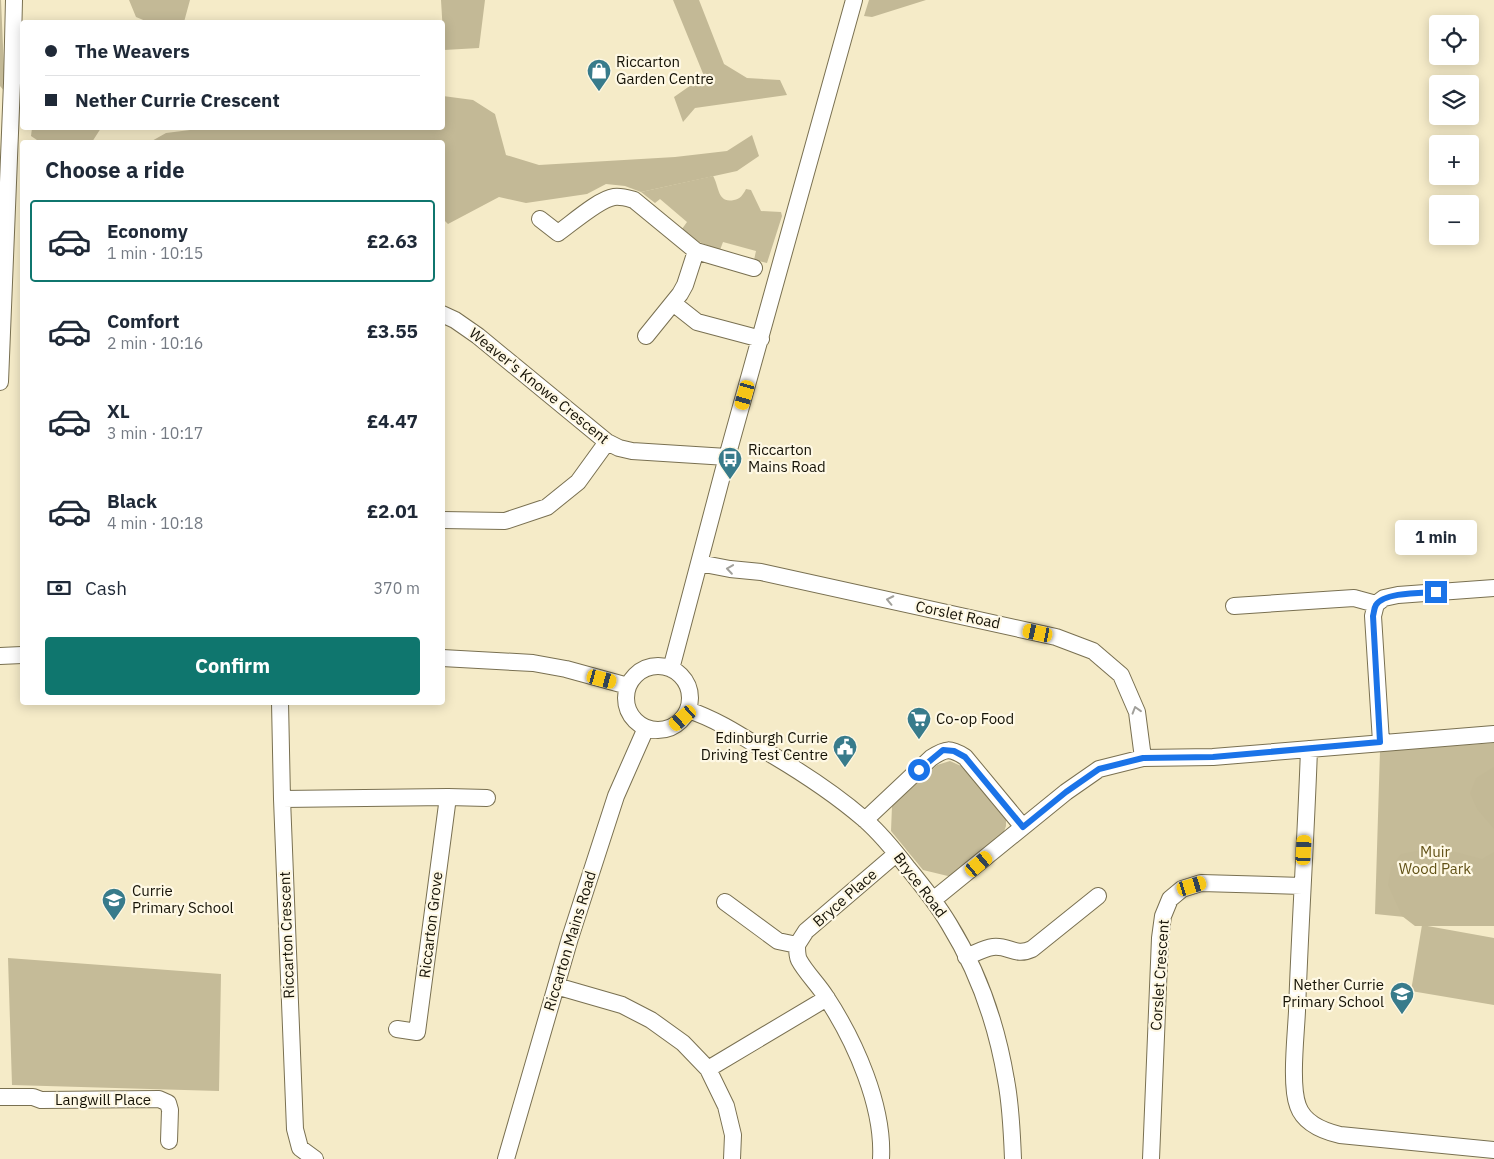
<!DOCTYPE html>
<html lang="en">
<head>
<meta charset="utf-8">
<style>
  :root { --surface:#fff; --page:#f6f6f7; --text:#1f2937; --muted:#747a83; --line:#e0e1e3; --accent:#0f766e }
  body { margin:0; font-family:"IBM Plex Sans",sans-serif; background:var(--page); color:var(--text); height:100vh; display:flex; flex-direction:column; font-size:19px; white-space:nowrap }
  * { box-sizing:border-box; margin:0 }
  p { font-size:16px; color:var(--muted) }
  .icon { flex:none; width:28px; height:28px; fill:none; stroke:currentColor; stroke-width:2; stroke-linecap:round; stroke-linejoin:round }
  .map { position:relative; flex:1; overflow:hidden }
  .drawer { position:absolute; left:20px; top:140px; width:425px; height:565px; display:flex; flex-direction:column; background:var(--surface); border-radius:5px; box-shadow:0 2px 12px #0003 }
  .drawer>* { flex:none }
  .top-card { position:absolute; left:20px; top:20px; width:425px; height:110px; border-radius:5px; box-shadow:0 2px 12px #0003; display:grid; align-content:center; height:110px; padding:0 25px; background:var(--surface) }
  .controls { position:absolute; left:1429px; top:15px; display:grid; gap:10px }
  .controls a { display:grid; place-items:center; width:50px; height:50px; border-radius:5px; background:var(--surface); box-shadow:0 2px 12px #0003; font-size:25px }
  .end { position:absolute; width:22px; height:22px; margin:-11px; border:6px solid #1a73e8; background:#fff; box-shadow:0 0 0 2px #fff }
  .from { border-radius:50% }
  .bubble { position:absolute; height:35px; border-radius:5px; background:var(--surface); box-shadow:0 2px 12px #0003; font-size:16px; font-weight:800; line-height:35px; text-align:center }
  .car { position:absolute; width:15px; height:30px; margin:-15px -8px; border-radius:6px; box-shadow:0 0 4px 1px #0007; background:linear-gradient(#f5c518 24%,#345 0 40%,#f5c518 0 76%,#345 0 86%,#f5c518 0) }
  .top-card b { display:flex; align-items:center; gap:18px; height:48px; font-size:19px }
  .top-card b+b { border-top:1px solid var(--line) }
  .top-card i { width:12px; height:12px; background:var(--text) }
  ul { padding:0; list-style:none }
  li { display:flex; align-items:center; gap:15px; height:82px; margin:0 10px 8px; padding:0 15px; border:2px solid transparent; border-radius:5px }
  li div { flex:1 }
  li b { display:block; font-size:19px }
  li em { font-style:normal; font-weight:800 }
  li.current { border-color:var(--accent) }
  li>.icon { width:45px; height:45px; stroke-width:1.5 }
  h2 { padding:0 25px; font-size:22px; line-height:60px }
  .pay { display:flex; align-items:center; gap:12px; height:55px; padding:0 25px; font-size:19px }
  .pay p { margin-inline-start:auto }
  .cta { display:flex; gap:10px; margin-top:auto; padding:10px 25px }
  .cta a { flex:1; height:58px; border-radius:5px; background:var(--accent); color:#fff; font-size:20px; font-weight:800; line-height:58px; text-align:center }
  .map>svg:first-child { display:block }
  .green { fill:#c5bb98 }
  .forest { fill:#c3b996 }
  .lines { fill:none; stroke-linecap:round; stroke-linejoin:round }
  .minor-casing { stroke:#797051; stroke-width:18 }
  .minor { stroke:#fff; stroke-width:16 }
  .oneway { stroke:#a1a09b }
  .route { stroke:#1a73e8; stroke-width:6 }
  .labels { text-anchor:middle; stroke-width:4.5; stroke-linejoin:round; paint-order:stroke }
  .poi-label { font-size:15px; fill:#151206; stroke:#fef8e4; text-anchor:start }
  .street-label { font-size:15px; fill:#151206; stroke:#fef8e4 }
  .park-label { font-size:15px; fill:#625217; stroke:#fef8e4 }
</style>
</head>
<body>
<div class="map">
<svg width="1494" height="1159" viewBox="0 0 1494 1159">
  <rect width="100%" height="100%" fill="#f5ebc8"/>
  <path class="green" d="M713,176C719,185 717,204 734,200C740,199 743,195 746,189L751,190L761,211L781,212L782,216L767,263L754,260L756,251L723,242L720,250L699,242L682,229L687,222L660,199L655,203L641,192Z
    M1494,743V926L1375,914L1380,751Z
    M950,761L961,766L1006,816V826L1002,837L952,877L923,870L891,831L892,806L937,765Z
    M1422,925L1494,938V1005L1411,991Z
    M8,958L221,974L219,1091L12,1085Z"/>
  <path class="forest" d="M0,0H1L5,92L0,86Z
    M129,0H190L184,22H148L136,17Z
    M441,0H485L479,48L444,50Z
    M673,0H699L724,64L747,78L780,80L787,95L695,108L683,122L674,97L704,76Z
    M869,0H926L872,17L864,16Z
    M443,96L473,100L495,114L506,155L539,165L675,157L727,151L752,135L759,156L737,171L641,192L625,186L606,184L587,194L526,203L499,197L448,224L443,219L442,142H150L166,133L206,128H442Z
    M32,128H101L92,142H40L31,136Z
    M1494,767V829L1477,809L1470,793L1476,778Z
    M1437,847L1482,859L1494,852V926H1415L1402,916L1388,885L1391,867L1401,854Z"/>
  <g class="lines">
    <defs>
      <path id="minor" d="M540,219L558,233C571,224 599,199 614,197C621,196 627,198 634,200L696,251L685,285L680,294L646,336
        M696,251L754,268
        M673,303L697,322L761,339
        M442,314L455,320L478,336L607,442L619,448L632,451L727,457
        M0,382L12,83L14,0
        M442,520L505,521L547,507L578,482L607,442
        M699,563L730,569L761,572L1056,637L1093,651L1121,675L1137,712L1143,758
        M1376,604L1373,616L1381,742
        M1376,604L1384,598L1398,595L1494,588
        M1234,606L1354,598L1376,604
        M0,656L22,655
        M442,658L533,663L566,669L628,686
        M626 698a32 32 0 1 1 64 0a32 32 0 1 1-64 0Z
        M671,669L727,457L854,0
        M280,702L282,799L295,1129L300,1148L315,1159
        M688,710C719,720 746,739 774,756C806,775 836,795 864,819C880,833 894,850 907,867C922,885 937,904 949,924C978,971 997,1026 1006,1080C1011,1106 1012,1133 1013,1159
        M1309,749C1306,836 1300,924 1297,1011C1296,1035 1290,1085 1298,1106C1304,1123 1323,1131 1340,1135L1494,1150
        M448,797L487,798
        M282,799L448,797L417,1032L397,1029
        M865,820L931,758C946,748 950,748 965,757L1023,827
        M933,900L1066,792L1099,769L1143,758L1213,757L1494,734
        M725,902L778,941L797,945C797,950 797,956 799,960C806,973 818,984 826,997C855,1041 884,1106 881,1159
        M797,945L806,931L896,854
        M966,957C974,954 984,948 993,947C1009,945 1015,957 1032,949L1098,896
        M556,986L622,1005L651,1020L683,1043L708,1069L726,1106L733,1135L732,1159
        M708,1069L827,998
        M0,1097H33L41,1100L159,1099L168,1103L170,1110L169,1141
        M506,1159L570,938L616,796L646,728
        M1151,1159L1160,938L1163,916L1170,899L1182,889L1201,883L1302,886"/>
    </defs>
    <use href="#minor" class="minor-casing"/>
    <use href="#minor" class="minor"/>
  </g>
  <defs><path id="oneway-chevron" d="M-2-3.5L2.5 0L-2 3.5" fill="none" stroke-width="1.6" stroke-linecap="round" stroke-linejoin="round" transform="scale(1.25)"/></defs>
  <g class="oneway">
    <use href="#oneway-chevron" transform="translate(730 569) rotate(-172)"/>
    <use href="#oneway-chevron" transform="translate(890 600) rotate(-168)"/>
    <use href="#oneway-chevron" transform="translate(1136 710) rotate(-107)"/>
  </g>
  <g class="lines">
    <path class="route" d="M919,770L943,750L954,751L965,757L1023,827L1066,792L1099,769L1143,758L1213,757L1380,742L1373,616C1374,613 1374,608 1376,605C1384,592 1422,593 1436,592"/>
  </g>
  <defs>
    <symbol id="shop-pin" viewBox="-11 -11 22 30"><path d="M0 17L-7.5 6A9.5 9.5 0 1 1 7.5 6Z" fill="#387b8b" stroke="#fef8e4"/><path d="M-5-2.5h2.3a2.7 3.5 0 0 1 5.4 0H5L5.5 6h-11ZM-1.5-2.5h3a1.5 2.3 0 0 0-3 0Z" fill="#fff"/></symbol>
    <symbol id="bus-pin" viewBox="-11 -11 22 30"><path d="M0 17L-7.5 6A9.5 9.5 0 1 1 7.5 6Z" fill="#387b8b" stroke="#fef8e4"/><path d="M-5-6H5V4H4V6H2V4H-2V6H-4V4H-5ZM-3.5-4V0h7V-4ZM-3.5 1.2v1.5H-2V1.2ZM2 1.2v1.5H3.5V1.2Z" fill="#fff"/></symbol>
    <symbol id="supermarket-pin" viewBox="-11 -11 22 30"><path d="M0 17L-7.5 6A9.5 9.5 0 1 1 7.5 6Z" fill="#387b8b" stroke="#fef8e4"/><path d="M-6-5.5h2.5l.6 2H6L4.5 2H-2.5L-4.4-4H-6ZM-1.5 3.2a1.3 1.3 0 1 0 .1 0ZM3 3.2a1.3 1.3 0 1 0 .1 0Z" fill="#fff"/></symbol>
    <symbol id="civic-pin" viewBox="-11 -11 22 30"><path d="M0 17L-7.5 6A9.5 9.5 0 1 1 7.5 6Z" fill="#387b8b" stroke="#fef8e4"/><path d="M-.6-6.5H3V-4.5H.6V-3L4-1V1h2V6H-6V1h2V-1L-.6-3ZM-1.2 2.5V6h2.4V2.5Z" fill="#fff"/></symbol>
    <symbol id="school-pin" viewBox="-11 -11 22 30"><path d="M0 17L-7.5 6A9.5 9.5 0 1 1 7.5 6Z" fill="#387b8b" stroke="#fef8e4"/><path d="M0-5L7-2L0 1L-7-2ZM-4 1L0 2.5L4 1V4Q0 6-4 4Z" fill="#fff"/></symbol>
  </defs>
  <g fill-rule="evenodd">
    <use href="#shop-pin" x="585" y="57" width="28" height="38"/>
    <use href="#bus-pin" x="716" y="445" width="28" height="38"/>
    <use href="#supermarket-pin" x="905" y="705" width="28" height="38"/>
    <use href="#civic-pin" x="831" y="733" width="28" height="38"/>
    <use href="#school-pin" x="100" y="886" width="28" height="38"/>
    <use href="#school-pin" x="1388" y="980" width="28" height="38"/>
  </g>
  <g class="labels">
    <g class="poi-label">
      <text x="616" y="67">Riccarton<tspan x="616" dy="17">Garden Centre</tspan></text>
      <text x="748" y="455">Riccarton<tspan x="748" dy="17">Mains Road</tspan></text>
      <text x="936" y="724">Co-op Food</text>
      <text x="828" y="743" text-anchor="end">Edinburgh Currie<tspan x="828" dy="17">Driving Test Centre</tspan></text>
      <text x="132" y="896">Currie<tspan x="132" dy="17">Primary School</tspan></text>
      <text x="1384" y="990" text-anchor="end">Nether Currie<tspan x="1384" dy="17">Primary School</tspan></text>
    </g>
    <g class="street-label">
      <text transform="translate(539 386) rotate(39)" y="5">Weaver's Knowe Crescent</text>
      <text transform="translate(958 615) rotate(12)" y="5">Corslet Road</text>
      <text transform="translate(920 885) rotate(53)" y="5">Bryce Road</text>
      <text transform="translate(845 898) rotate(-41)" y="5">Bryce Place</text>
      <text transform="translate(431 925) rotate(-83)" y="5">Riccarton Grove</text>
      <text transform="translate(287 935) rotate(-92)" y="5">Riccarton Crescent</text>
      <text transform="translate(570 941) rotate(-73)" y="5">Riccarton Mains Road</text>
      <text transform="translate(1160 975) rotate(-86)" y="5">Corslet Crescent</text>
      <text x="103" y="1105">Langwill Place</text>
    </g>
    <g class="park-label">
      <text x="1435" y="857">Muir<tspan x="1435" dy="17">Wood Park</tspan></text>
    </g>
  </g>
</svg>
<div class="controls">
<a><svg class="icon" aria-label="locate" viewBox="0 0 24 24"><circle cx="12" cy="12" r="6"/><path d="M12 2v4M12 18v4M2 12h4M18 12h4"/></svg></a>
<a><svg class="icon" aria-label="layers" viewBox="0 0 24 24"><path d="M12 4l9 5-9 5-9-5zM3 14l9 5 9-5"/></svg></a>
<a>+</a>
<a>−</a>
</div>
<i class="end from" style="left:919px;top:770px"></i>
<i class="end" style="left:1436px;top:592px"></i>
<div class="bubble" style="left:1395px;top:520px;width:82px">1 min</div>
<i class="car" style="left:745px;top:395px;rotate:196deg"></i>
<i class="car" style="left:1038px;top:633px;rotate:282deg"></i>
<i class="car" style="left:602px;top:679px;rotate:105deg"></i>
<i class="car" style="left:683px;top:718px;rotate:229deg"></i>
<i class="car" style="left:1304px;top:850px;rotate:3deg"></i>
<i class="car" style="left:979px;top:864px;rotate:50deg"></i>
<i class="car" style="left:1192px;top:886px;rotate:73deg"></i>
<div class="top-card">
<b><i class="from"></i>The Weavers</b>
<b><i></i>Nether Currie Crescent</b>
</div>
<section class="drawer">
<h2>Choose a ride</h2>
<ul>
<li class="current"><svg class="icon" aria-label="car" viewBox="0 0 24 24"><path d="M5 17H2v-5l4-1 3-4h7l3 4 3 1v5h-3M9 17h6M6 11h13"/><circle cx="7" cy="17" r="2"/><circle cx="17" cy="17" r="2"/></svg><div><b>Economy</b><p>1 min · 10:15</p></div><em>£2.63</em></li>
<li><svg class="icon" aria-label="car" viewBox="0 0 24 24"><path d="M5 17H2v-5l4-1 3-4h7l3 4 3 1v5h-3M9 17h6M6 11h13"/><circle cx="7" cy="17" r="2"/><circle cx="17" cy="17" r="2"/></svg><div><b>Comfort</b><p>2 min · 10:16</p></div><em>£3.55</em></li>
<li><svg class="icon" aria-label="car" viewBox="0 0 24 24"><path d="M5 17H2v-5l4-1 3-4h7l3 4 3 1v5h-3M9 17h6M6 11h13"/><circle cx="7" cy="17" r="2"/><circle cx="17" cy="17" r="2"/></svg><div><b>XL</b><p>3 min · 10:17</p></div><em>£4.47</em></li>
<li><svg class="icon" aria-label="car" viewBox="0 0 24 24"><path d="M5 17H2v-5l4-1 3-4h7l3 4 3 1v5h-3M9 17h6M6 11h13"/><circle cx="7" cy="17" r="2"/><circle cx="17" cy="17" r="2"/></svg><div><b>Black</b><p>4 min · 10:18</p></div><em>£2.01</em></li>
</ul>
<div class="pay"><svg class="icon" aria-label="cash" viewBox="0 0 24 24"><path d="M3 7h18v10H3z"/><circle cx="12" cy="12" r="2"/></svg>Cash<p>370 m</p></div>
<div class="cta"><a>Confirm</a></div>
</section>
</div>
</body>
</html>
